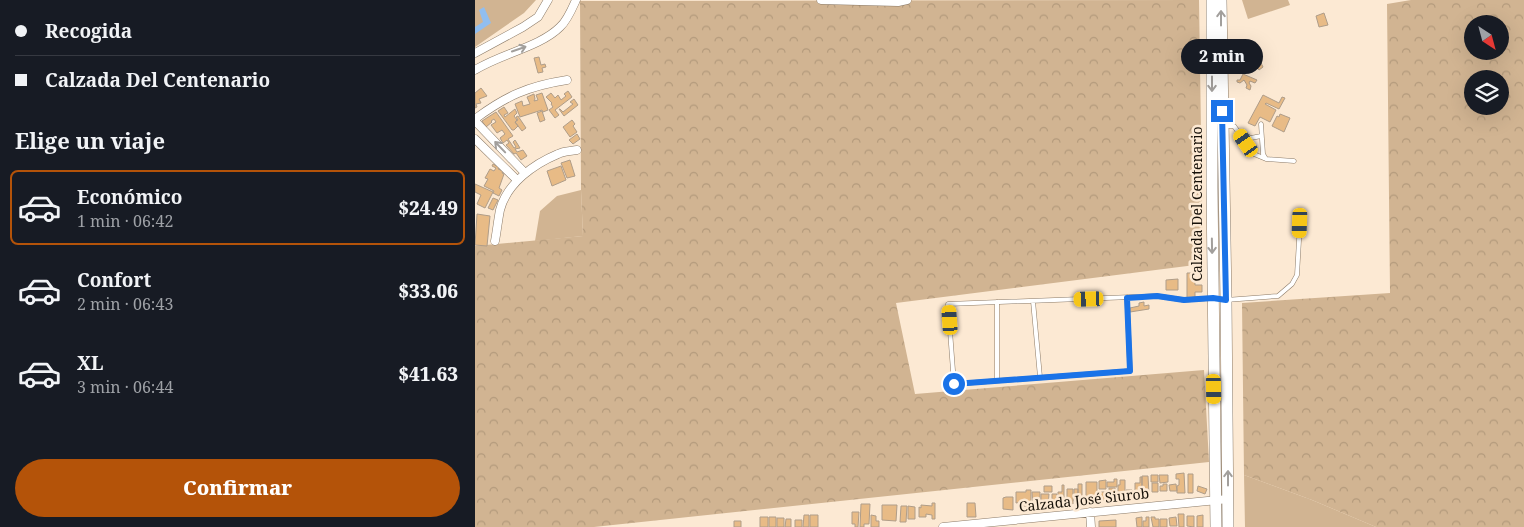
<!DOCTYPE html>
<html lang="es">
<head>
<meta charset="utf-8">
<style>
  :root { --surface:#171b24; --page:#20242c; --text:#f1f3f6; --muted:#9ea1a6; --line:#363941; --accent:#b45309 }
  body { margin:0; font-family:"Noto Serif",serif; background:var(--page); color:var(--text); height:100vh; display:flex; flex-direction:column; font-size:19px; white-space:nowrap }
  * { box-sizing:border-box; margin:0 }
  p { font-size:16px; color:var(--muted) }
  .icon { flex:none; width:28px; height:28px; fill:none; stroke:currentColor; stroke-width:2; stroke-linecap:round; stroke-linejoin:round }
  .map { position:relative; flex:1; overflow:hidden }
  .panel { display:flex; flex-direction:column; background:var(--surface); width:475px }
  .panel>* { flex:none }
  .guide { display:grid; align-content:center; height:110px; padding:0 15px; background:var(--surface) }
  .needle { width:32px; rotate:144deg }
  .tools { position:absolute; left:989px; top:15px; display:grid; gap:10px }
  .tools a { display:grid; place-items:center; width:45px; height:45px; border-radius:50%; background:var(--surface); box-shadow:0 5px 20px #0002; font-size:25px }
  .end { position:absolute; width:22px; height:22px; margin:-11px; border:6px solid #1a73e8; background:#fff; box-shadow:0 0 0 2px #fff }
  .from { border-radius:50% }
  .bubble { position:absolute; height:35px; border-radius:18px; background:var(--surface); box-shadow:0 5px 20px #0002; font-size:16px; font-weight:800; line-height:35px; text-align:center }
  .car { position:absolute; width:15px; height:30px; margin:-15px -8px; border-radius:6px; box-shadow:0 0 4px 1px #0007; background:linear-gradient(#f5c518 24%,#345 0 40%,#f5c518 0 76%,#345 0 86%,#f5c518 0) }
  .guide b { display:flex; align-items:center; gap:18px; height:48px; font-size:19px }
  .guide b+b { border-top:1px solid var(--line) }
  .guide i { width:12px; height:12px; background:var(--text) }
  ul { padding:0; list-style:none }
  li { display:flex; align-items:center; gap:15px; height:75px; margin:0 10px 8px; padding:0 5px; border:2px solid transparent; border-radius:8px }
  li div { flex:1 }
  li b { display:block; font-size:19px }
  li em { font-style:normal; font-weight:800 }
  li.selected { border-color:var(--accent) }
  li>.icon { width:45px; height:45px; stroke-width:1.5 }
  h2 { padding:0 15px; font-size:22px; line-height:60px }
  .button { display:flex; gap:10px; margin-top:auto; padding:10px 15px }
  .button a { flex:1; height:58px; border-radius:30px; background:var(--accent); color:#fff; font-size:20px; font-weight:800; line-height:58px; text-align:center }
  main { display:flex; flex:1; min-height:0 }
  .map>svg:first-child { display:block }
  .green { fill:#d1b492 }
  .forest { fill:url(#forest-crowns); fill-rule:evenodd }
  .water { fill:#91bef0 }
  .building { fill:#e8bb86; stroke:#af9d89 }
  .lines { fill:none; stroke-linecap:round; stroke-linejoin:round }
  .service-casing { stroke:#8b7a67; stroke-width:5 }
  .minor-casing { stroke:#8b7a67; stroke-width:9 }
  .secondary-casing { stroke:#8b7a67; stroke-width:12 }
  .service { stroke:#fff; stroke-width:4 }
  .minor { stroke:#fff; stroke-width:8 }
  .secondary { stroke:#fff; stroke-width:11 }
  .oneway { stroke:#a29f9c }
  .route { stroke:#1a73e8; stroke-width:6 }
  .labels { text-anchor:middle; stroke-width:5; stroke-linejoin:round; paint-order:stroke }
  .street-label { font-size:14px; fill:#161008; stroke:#fce9d3 }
</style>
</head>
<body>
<main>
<section class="panel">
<div class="guide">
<b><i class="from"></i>Recogida</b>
<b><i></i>Calzada Del Centenario</b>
</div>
<h2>Elige un viaje</h2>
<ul>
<li class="selected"><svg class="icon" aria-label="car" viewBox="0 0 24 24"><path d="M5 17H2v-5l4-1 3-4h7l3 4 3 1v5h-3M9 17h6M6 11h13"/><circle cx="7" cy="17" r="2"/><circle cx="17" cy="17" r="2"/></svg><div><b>Económico</b><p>1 min · 06:42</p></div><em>$24.49</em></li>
<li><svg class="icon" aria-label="car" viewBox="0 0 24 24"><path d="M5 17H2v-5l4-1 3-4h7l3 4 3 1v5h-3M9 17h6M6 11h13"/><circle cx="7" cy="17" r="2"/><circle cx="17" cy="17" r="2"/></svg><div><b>Confort</b><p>2 min · 06:43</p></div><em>$33.06</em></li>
<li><svg class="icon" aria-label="car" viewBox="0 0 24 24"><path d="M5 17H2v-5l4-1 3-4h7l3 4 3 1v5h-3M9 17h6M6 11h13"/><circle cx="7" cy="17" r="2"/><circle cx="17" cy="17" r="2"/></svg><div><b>XL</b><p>3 min · 06:44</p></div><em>$41.63</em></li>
</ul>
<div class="button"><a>Confirmar</a></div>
</section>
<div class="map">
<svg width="1049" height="527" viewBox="0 0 1049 527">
  <defs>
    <pattern id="forest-crowns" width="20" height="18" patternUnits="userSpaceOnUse" patternTransform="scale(1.25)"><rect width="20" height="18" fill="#d1b492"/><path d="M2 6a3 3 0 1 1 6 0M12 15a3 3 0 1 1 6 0" fill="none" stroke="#b39a7c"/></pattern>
  </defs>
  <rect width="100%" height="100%" fill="#fce9d3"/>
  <path class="green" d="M0,0H61L49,13L0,47Z
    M767,0H813L815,5L773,19Z
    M106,190L108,236L60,241L65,211L82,196Z
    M769,475L837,500L901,527H770Z"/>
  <path class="forest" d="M724,0L728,264L421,303L440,394L729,370L734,462L119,527H0V246L108,236L106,190L105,1Z
    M936,0H1049V527H901L837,500L769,475L767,303L915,293L912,4ZM998,24H1025V51H998ZM998,79H1025V106H998Z"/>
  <path class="water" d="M9,7L16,23L0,34V27L8,22L4,10Z"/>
  <path class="building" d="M849,13L853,25L844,27L841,16Z
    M64,57L66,65L70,64L71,67L67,68L68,72L63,73L59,58Z
    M778,58L780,61L784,59L788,67L784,70L776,60Z
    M768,74L782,80L780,83L775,81L774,83L776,86L775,90L771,88L772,85L769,80L765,83L762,82V80H765Z
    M6,88L12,96L4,99L6,103L1,104L2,107L0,108V93Z
    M93,91L97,97L80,110L84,115L80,118L74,110L78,107L76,104L77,103L71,97L76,93L80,98L83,95L86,100L91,96L89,94Z
    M67,93L73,110L68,112L67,110L45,117L40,104L47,101L48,106L55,104L52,97L59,94L60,99L59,101L63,100L61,95Z
    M788,95L804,103L807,97L810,98L804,109L791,103L790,104L801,110L795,122L785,117L780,126L773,123Z
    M99,99L103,105L89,116L84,109H85L88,112L98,104L95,102Z
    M29,107L33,113L29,115L30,117L40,109L42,113L39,116L42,120L40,122L43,126L39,130H37L23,111Z
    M67,111L70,120L65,122L62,113Z
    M21,112L38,136L33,139L39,148L41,147L38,142L40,140L45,148L40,149L42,152L48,150L52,156L46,160L41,153L39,154L31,145L34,143L32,140L28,143L25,138L30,134L27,130L22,133L16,125L21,122L19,119L16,121L17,122L11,127L7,121Z
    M805,114L815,118L809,132L797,126L802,116L804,117Z
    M43,116L51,128L47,131L40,122L43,120L41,117Z
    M97,120L100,124L98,126L102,132L95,137L88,127Z
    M102,134L105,139L98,144L94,140Z
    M95,160L100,176L92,178L86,163Z
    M18,164L24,167L23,169L28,171L27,173L29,174L24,188L27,190L24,196L18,193L19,191L9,186L13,179L10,178L15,169L19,171L21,168L17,166Z
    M86,166L91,180L77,186L72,171Z
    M0,184L18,192L10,208L2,204L6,195L0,192Z
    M18,198L23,200L18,210L13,208Z
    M2,214L15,216L12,246L0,245Z
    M712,273H720V285H727V292H720V298H712Z
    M703,279V290H691V280Z
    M669,302V306L674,305V309L655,312V308L664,306V303Z
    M709,473L710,493H702V486L704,485V479H701V474Z
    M713,474H718V493H713Z
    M676,475H683V482H676Z
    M684,475H693V482L685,483Z
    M667,476H673L674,494H667Z
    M665,477H667V499H662V494H660V483H665Z
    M639,479H642V487H632V482H639Z
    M631,480V489H624V481Z
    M645,480H650V500H645V497H643V485H645Z
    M611,482H622V503H611Z
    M677,483H683V492H677Z
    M603,484H607V504H603Z
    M688,484H692V491H685V486H688Z
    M701,484L702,491H695L694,485Z
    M587,485H589V505H583V492H587Z
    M569,486H577V492H569Z
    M723,486L732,489L730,494L722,491Z
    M634,488H640V497H634Z
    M592,489H598V504H592Z
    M599,489H603V501H599Z
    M551,490H556V502H552V506H548V502L541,503V492H551Z
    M651,490H657V496H654V500H651Z
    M557,492H565V507H558Z
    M624,492H632V500H624Z
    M566,494H574L573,507H566Z
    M577,494H582V507H577Z
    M531,497H538V510L528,509V498Z
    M457,503H460V519H457V515L451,514V517H444V507L446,508V505L457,506Z
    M492,503H500L501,517H492Z
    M386,504H395L394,524H389V527H385Z
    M407,505H422L421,521L407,520Z
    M426,506H432L431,522H425Z
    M433,506L440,507V519H433Z
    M377,512H384L383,527H380V524H377Z
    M703,514H709V527H704Z
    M329,515H334V527H328Z
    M335,515H343V527H335Z
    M396,515L401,516V521H404V527H396Z
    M728,515V527H722V516Z
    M712,516H719V527L712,526Z
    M285,517H293V527H285Z
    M294,517H301V527H294Z
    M667,517V527H662L661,518Z
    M671,517H674V527H668V521H671Z
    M676,517H680V519H684V527H678Z
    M701,517L702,526H695L694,518Z
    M302,518H309V527H302Z
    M311,519H316V527H310Z
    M685,519H692V527H685Z
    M320,520H327V527H320Z
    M641,520V527H624V521Z
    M259,521H266V527H259Z"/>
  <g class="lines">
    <defs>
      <path id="service" d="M786,124L788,154L791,159L819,161
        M749,126H759L779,154L791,159
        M765,133L776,138L786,136
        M652,297L655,371L479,384L473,304L682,296L709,300L738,298L751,300L803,296L817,284L822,275L825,223
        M558,301L565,377
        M522,380V302"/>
      <path id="minor" d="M346,0L423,2L432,0
        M0,53L48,27L63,17L73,0
        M0,70C25,54 65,47 85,27C92,21 97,9 101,0
        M0,119C31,96 53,86 92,80
        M0,121L50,173
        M0,139L42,180
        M20,241C22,230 23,220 25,210C32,183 59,164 83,154C88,151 96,151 102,150
        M615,512L616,527
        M468,527L753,499"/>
      <path id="secondary" d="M737,0V187L741,527
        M746,0L751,300L753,527"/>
    </defs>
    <use href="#service" class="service-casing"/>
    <use href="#minor" class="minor-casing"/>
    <use href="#secondary" class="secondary-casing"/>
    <use href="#service" class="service"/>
    <use href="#minor" class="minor"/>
    <use href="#secondary" class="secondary"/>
  </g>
  <defs><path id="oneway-shaft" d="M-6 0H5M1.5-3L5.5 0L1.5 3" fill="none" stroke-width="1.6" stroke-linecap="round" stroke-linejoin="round" transform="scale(1.25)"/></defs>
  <g class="oneway">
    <use href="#oneway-shaft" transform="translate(746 18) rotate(-90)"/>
    <use href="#oneway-shaft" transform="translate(44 49) rotate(-19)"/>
    <use href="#oneway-shaft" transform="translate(737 84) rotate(90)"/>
    <use href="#oneway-shaft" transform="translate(25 147) rotate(-134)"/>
    <use href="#oneway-shaft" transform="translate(737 246) rotate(89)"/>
    <use href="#oneway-shaft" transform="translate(753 478) rotate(-90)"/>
  </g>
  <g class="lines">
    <path class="route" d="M479,384L655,371L652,298L682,296L709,300L738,298L751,300L747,111"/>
  </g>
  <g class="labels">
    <g class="street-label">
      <text transform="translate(722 204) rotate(-90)" y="5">Calzada Del Centenario</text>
      <text transform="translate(609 500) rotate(-6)" y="5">Calzada José Siurob</text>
    </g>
  </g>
</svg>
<div class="tools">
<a><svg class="needle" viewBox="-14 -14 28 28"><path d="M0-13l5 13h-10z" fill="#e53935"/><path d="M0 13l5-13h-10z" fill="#9ea1a6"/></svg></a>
<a><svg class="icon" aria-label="layers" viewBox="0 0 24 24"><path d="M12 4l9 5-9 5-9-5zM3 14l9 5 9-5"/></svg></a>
</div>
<i class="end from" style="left:479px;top:384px"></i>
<i class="end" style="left:747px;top:111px"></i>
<div class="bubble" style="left:706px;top:39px;width:82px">2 min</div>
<i class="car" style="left:771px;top:143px;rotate:325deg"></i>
<i class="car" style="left:825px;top:223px;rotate:182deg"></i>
<i class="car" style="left:614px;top:299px;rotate:268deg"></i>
<i class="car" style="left:475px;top:320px;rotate:356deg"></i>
<i class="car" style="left:739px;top:389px;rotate:179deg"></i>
</div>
</main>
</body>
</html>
